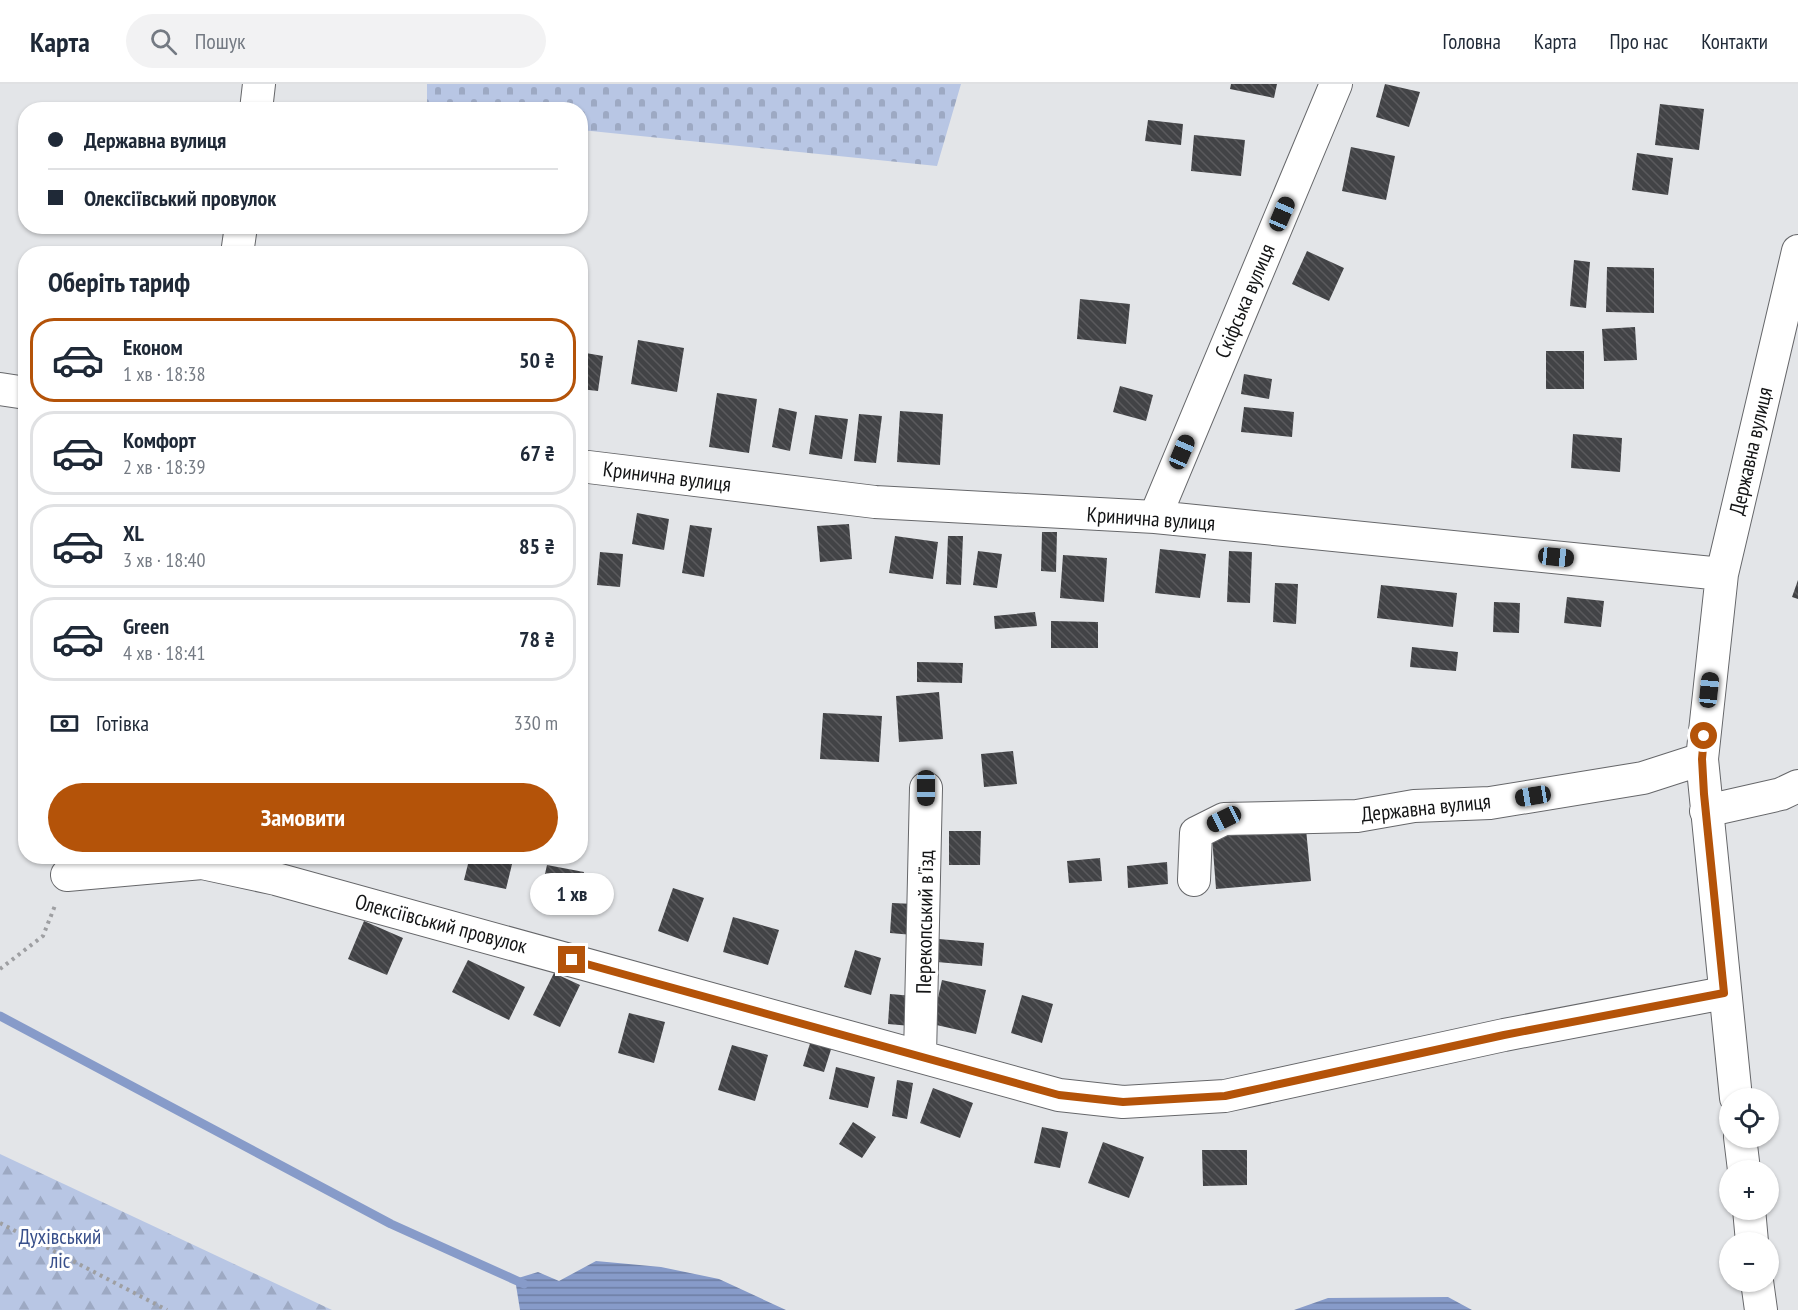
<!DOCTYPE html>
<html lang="uk">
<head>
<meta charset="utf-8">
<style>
  :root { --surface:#fff; --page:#f2f2f3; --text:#1f2937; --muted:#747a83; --line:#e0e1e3; --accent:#b45309 }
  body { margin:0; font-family:"PT Sans Narrow",sans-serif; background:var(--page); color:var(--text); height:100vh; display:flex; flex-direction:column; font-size:22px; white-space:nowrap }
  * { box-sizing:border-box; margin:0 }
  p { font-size:20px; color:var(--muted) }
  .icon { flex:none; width:33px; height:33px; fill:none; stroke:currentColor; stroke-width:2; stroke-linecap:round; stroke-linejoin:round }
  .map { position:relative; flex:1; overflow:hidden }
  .panel { position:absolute; left:18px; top:162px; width:570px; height:618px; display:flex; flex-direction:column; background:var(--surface); border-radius:24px; box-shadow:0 2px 4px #0004 }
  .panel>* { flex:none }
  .top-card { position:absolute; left:18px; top:18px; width:570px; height:132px; border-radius:24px; box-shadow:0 2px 4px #0004; display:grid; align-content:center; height:132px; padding:0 30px; background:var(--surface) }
  .tools { position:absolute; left:1719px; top:1004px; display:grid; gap:12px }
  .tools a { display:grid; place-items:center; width:60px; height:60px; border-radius:50%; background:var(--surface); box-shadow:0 2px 4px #0004; font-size:30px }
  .end { position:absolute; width:27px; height:27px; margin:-14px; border:8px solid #b45309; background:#fff; box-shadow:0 0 0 3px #fff }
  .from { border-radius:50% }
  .bubble { position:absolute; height:42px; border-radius:21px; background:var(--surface); box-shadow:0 2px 4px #0004; font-size:20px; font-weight:700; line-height:42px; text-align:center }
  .car { position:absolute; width:18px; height:36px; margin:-18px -9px; border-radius:8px; box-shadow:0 0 4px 2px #0007; background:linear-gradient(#222 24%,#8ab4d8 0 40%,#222 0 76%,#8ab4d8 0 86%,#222 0) }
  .top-card b { display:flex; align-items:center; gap:21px; height:57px; font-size:22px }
  .top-card b+b { border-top:2px solid var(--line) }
  .top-card i { width:15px; height:15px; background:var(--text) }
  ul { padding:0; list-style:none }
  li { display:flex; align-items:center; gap:18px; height:84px; margin:0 12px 9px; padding:0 18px; border:3px solid var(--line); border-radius:24px }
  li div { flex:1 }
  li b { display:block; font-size:22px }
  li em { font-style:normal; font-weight:700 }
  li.selected { border-color:var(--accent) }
  li>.icon { width:54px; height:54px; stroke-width:1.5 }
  h2 { padding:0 30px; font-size:27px; line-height:72px }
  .pay { display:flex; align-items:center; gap:15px; height:66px; padding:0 30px; font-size:22px }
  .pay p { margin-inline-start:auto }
  .button { display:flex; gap:12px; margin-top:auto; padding:12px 30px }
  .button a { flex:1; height:69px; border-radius:36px; background:var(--accent); color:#fff; font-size:24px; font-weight:700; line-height:69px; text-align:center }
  header { display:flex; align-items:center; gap:36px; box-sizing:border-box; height:84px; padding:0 30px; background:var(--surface); border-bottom:2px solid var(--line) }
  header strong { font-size:28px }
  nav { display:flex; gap:33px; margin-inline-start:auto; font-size:21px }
  .search { width:420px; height:54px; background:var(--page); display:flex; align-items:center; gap:15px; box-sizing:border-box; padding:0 21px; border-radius:33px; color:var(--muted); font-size:22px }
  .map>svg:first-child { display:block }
  .forest { fill:url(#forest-firs) }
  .cemetery { fill:url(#cemetery-stones) }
  .water { fill:url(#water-rules) }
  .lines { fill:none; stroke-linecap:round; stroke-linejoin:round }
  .stream { stroke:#879bc9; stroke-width:9 }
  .building { fill:url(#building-back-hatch) }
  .street-casing { stroke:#66676a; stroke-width:34 }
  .path { stroke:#9e9fa2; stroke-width:4; stroke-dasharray:3 4.5; stroke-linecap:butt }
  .street { stroke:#fff; stroke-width:32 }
  .route { stroke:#b45309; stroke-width:8 }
  .labels { text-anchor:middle; stroke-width:6; stroke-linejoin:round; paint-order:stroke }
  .street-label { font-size:21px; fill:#131415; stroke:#fff }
  .park-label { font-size:21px; fill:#384f8a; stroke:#fff }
</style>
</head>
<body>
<header>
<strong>Карта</strong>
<div class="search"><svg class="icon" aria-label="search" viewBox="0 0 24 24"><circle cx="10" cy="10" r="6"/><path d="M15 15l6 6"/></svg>Пошук</div>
<nav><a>Головна</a><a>Карта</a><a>Про нас</a><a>Контакти</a></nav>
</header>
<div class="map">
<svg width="1798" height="1226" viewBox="0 0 1798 1226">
  <defs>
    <pattern id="forest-firs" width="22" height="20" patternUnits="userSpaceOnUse" patternTransform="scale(1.5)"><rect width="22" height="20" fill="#b8c6e4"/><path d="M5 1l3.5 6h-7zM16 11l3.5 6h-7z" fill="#9da9c3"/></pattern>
    <pattern id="cemetery-stones" width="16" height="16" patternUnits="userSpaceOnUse" patternTransform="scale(1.5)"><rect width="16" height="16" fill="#b8c6e4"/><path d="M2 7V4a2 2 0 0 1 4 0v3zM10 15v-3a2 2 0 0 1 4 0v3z" fill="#9da9c3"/></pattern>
    <pattern id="water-rules" width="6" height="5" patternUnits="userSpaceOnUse" patternTransform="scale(1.5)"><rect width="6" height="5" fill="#879bc9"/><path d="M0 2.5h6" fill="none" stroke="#6d7da2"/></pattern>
    <pattern id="building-back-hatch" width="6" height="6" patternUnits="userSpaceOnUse" patternTransform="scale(1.5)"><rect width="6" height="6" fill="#424346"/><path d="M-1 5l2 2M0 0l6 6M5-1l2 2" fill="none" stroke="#5a5a5d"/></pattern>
  </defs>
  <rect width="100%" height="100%" fill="#e3e5e8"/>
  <path class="forest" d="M0,1070L332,1226H0Z"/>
  <path class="cemetery" d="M427,0H961L937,82L581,46L580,26L427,25Z"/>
  <path class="water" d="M596,1177L661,1183L719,1195L786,1226H520L515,1195L538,1188L559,1197Z
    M1448,1213L1472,1226H1294L1328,1214Z"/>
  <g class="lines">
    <path class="stream" d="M0,932L391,1140L524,1200"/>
  </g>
  <path class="building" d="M1231,0H1277L1274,14L1230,5Z
    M1385,0L1420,8L1409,43L1376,33Z
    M1660,20L1704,25L1699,66L1655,61Z
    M1148,36L1183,40L1181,61L1145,57Z
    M1194,51L1245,56L1241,92L1191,87Z
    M1351,63L1395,72L1386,116L1342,107Z
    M1637,69L1673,74L1668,111L1632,106Z
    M1307,167L1344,184L1329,217L1292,200Z
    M1574,176L1590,178L1586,224L1570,222Z
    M1607,183L1654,184V229L1606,228Z
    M1080,215L1130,220L1126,260L1077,255Z
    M1635,243L1637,276L1604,277L1602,245Z
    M638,256L684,264L677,308L631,300Z
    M1546,267H1584V305H1546Z
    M580,268L603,272L598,307L580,305Z
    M1244,290L1272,295L1269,315L1241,310Z
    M1120,302L1153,311L1146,337L1113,328Z
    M717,309L757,315L749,369L709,363Z
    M1244,323L1294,328L1292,353L1241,348Z
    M779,324L797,328L790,367L772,363Z
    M900,327L943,330L940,381L897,378Z
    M23,330L26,331V359L20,358Z
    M859,330L882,332L876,379L854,377Z
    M815,331L848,335L842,375L809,370Z
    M1573,350L1622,354L1620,388L1571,384Z
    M580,418L588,420L581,451H580Z
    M637,429L669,435L664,466L632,460Z
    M849,440L852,475L820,478L817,442Z
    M690,441L712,444L704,493L682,489Z
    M1042,448H1057L1056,488L1041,487Z
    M895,452L938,458L933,495L889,489Z
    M948,452H963L961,501L946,500Z
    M1160,465L1206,470L1200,514L1155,509Z
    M978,467L1002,470L997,504L973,501Z
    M1229,467L1252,468L1250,519L1227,518Z
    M600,468L623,470L620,503L597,501Z
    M1063,471L1107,474L1104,518L1060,514Z
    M580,473H585L582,504H580Z
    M1798,496V515L1792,513Z
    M1275,499L1298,500L1296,540L1273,538Z
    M1381,501L1457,509L1453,543L1377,534Z
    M1567,513L1604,517L1601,543L1564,539Z
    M1494,518L1520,519L1519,549L1493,548Z
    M1035,528L1037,542L995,545L994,532Z
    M1051,537L1098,538V564H1051Z
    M1412,563L1458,568L1456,587L1410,583Z
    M917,578L963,579L962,599L917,598Z
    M939,608L943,655L899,658L896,612Z
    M823,629L882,632L879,678L820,675Z
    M1013,667L1017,700L984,703L981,670Z
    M1306,745L1311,797L1216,805L1212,753Z
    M949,747H981L980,781H949Z
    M470,772H514L506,805L464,796Z
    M1100,774L1102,797L1069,799L1067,777Z
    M1167,778L1168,800L1128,804L1127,782Z
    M547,781L584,788L575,828L538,820Z
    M673,804L704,814L688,858L658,847Z
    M892,819L915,820L913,851L890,849Z
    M733,833L779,846L768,881L723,868Z
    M364,837L403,854L387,891L348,875Z
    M939,855L984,859L982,882L937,878Z
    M855,866L881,874L871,911L844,903Z
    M468,876L525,903L509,936L452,908Z
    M554,889L580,901L560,943L533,931Z
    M942,896L986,906L976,950L932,940Z
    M890,910L913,912L911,942L888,940Z
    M1022,911L1053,920L1042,959L1011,949Z
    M629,929L665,938L654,979L618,969Z
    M812,953L833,959L824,988L803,982Z
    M732,961L768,971L755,1017L718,1006Z
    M836,983L875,993L868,1024L829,1015Z
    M897,996L913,999L907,1035L892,1032Z
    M933,1004L973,1019L960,1054L920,1039Z
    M853,1038L876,1053L862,1074L839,1060Z
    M1042,1043L1068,1048L1060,1084L1034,1079Z
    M1103,1058L1144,1073L1129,1114L1088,1099Z
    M1202,1066H1247V1101L1203,1102Z"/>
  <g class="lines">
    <defs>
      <path id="street" d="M256,26L259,0
        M237,170L241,142
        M0,305L26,309
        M580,382L875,418L1155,433L1722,490
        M1155,433L1336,0
        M1706,727L1781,710L1798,702
        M67,791L202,779L276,795L1059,1011L1123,1018L1225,1012L1504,951L1724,909
        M1194,796L1196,749L1224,735L1357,732L1414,722L1490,719L1643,694L1702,675
        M920,972L926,704
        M1736,1014L1702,675L1722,490L1798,167
        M1740,1053L1744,1086
        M1749,1125L1752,1158
        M1757,1197L1761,1226"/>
    </defs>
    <use href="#street" class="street-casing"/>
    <path class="path" d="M0,885L43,852L56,819
      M0,1139L167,1226"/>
    <use href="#street" class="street"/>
  </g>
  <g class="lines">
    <path class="route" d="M572,876L1059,1011L1123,1018L1225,1012L1504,951L1724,909L1704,710L1702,675L1704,652"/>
  </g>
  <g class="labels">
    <g class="street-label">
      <text transform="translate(1245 217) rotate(-67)" y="7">Скіфська вулиця</text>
      <text transform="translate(1751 367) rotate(-77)" y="7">Державна вулиця</text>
      <text transform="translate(667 393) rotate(7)" y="7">Кринична вулиця</text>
      <text transform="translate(1151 435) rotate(4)" y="7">Кринична вулиця</text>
      <text transform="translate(1426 724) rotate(-6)" y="7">Державна вулиця</text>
      <text transform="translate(925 838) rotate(-89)" y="7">Перекопський в'їзд</text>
      <text transform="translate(441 840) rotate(15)" y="7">Олексіївський провулок</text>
    </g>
    <g class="park-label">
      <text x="60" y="1160">Духівський<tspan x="60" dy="24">ліс</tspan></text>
    </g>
  </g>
</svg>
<div class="tools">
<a><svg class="icon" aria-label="locate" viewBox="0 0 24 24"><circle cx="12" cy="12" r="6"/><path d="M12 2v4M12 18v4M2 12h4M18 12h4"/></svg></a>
<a>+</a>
<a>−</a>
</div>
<i class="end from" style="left:1704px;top:652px"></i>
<i class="end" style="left:572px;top:876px"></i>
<div class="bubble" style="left:530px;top:789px;width:84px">1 хв</div>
<i class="car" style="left:1282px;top:130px;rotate:23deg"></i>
<i class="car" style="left:1182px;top:368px;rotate:23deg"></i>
<i class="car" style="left:1556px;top:473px;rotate:96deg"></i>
<i class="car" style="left:1709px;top:606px;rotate:6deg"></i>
<i class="car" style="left:926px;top:704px;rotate:180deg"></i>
<i class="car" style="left:1533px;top:712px;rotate:261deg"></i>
<i class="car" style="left:1224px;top:735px;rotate:244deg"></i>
<div class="top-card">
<b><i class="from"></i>Державна вулиця</b>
<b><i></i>Олексіївський провулок</b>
</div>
<section class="panel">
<h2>Оберіть тариф</h2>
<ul>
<li class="selected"><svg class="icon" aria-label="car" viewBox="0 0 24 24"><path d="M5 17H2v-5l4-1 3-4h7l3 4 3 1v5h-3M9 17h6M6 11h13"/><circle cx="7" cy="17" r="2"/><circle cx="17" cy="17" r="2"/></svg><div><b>Економ</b><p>1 хв · 18:38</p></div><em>50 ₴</em></li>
<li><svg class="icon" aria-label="car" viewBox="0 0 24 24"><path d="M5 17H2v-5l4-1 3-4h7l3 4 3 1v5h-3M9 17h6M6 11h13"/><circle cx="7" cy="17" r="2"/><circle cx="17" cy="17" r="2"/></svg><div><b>Комфорт</b><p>2 хв · 18:39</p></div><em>67 ₴</em></li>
<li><svg class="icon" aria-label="car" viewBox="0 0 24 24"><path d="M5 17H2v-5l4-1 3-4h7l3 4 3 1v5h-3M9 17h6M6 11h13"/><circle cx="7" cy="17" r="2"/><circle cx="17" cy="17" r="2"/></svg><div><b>XL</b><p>3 хв · 18:40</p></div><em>85 ₴</em></li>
<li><svg class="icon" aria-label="car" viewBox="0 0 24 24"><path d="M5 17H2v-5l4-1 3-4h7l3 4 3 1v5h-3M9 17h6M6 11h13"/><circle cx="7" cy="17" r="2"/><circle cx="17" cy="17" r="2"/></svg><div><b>Green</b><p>4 хв · 18:41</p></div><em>78 ₴</em></li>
</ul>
<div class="pay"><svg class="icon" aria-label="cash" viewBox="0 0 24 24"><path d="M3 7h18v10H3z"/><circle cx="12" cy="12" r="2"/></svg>Готівка<p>330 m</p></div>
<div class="button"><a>Замовити</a></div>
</section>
</div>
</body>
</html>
